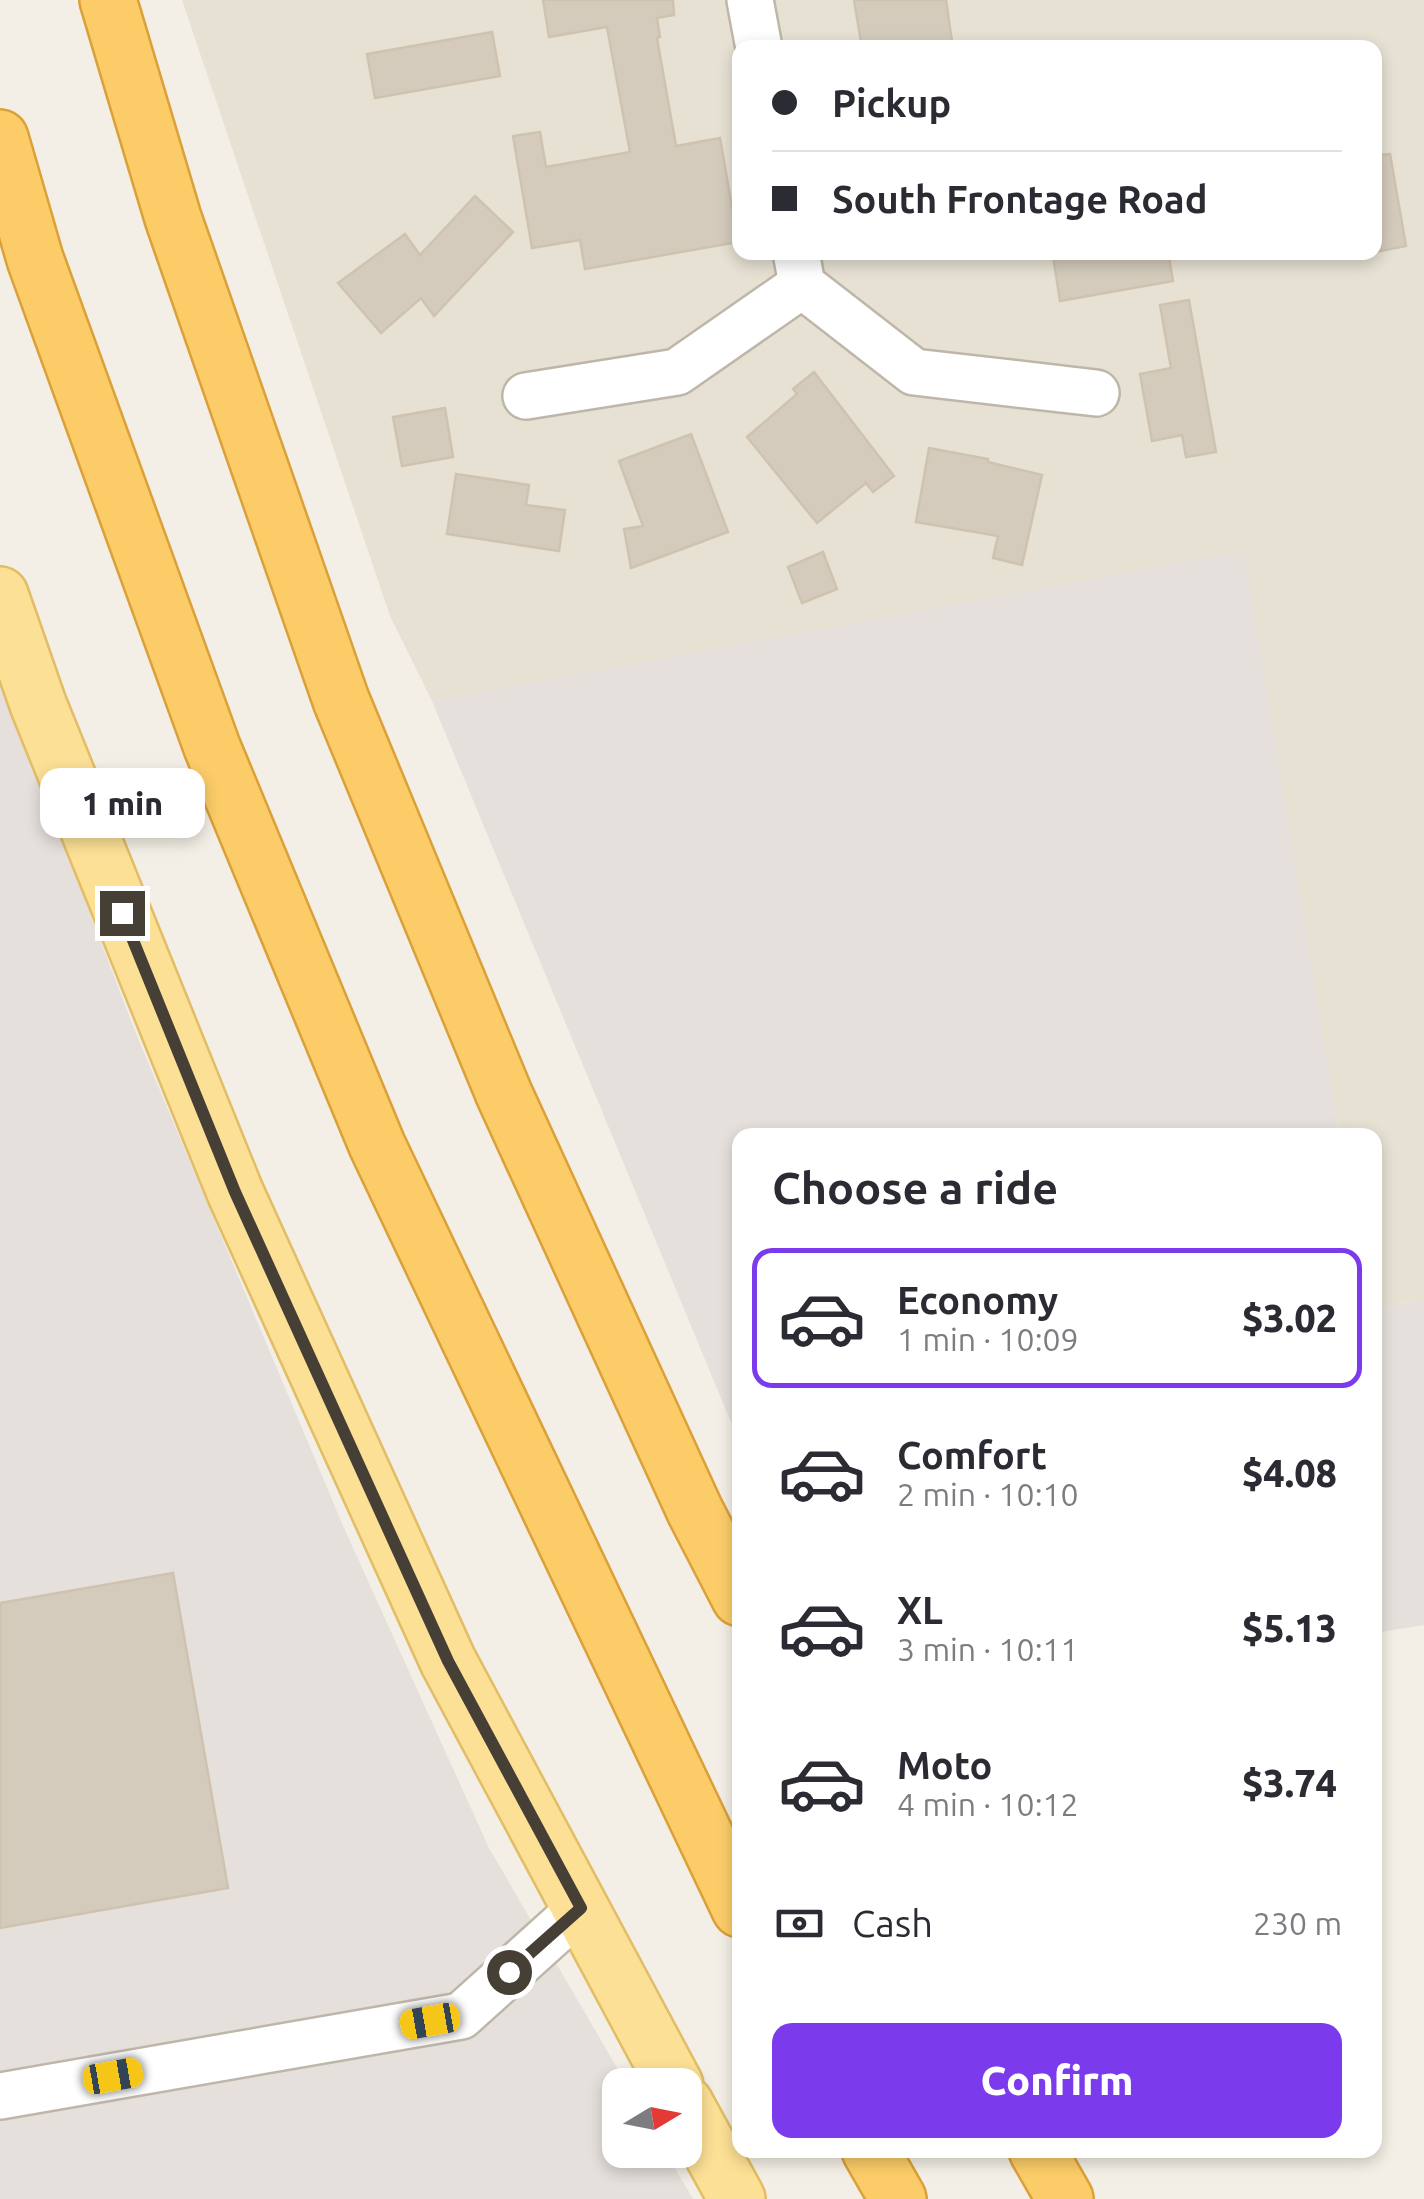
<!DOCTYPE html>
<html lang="en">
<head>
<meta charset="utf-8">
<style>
  :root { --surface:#fff; --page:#f7f7f7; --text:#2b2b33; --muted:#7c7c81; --line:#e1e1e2; --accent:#7c3aed }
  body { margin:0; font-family:Ubuntu,sans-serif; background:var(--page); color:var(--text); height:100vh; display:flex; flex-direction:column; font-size:38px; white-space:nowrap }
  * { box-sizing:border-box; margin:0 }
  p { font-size:32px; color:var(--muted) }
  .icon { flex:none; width:55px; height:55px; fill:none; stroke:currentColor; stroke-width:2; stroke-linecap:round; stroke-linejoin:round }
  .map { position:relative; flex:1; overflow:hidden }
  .side { position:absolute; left:732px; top:1128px; width:650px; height:1030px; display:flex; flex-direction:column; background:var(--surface); border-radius:20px; box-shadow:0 5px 15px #0003 }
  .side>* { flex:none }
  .top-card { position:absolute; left:732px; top:40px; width:650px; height:220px; border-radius:20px; box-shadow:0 5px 15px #0003; display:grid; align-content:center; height:220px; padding:0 40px; background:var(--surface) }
  .needle { width:65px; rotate:80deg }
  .controls { position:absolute; left:602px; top:2068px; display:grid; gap:20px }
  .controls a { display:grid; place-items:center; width:100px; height:100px; border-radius:20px; background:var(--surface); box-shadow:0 5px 15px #0003; font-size:50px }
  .end { position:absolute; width:45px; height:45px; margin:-22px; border:12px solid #453f35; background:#fff; box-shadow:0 0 0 5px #fff }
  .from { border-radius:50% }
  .bubble { position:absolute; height:70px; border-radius:20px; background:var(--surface); box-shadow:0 5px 15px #0003; font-size:32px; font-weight:800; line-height:70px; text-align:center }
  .car { position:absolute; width:30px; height:60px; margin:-30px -15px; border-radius:12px; box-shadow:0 0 8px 2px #0007; background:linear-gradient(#f5c518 24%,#345 0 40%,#f5c518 0 76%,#345 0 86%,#f5c518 0) }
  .top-card b { display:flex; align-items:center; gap:35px; height:95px; font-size:38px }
  .top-card b+b { border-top:2px solid var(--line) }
  .top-card i { width:25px; height:25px; background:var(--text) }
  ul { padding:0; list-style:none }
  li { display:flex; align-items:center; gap:30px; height:140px; margin:0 20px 15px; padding:0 20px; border:5px solid transparent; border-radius:20px }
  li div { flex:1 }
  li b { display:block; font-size:38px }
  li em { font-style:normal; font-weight:800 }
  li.selected { border-color:var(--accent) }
  li>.icon { width:90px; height:90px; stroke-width:1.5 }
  h2 { padding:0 40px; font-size:45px; line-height:120px }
  .pay { display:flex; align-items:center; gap:25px; height:110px; padding:0 40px; font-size:38px }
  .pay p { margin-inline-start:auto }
  .cta { display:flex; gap:20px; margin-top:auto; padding:20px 40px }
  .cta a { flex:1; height:115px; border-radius:20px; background:var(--accent); color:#fff; font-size:40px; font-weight:800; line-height:115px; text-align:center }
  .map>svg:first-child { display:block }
  .residential { fill:#e7e1d4; fill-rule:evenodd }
  .industrial { fill:#e5e0db }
  .building { fill:#d4cbbc; stroke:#cfc3af; stroke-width:2.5 }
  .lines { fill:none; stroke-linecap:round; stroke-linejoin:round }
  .minor-casing { stroke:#beb7a9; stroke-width:50 }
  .major-casing { stroke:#e2bd65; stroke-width:60 }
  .highway-casing { stroke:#dba038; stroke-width:60 }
  .minor { stroke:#fff; stroke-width:45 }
  .major { stroke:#fce095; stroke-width:55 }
  .highway { stroke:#fbcc68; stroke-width:55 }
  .route { stroke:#453f35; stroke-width:12 }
</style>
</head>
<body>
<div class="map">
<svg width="1424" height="2199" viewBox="0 0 1424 2199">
  <rect width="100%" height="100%" fill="#f3efe6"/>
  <path class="residential" d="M182,0H1424V1300L1375,1308V1135H1339L1243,552L432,701L390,616ZM740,48H1375V252H740Z"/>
  <path class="industrial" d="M1244,551L1339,1135H740V1444L432,701Z
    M0,678L135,1031L344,1528L489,1848L627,2085H620V2150H664L693,2199H0Z
    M1424,1300V1625L1375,1633V1308Z"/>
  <path class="building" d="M543,0H673L674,15L657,18L660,37L657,38L676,146L720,138L738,242L585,269L580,240L532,248L513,136L540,132L546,167L630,152L607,27L549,37Z
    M854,0H946L953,48H862Z
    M492,32L500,76L375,98L367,54Z
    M1390,154L1406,246L1375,252V155Z
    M475,196L513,232L434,316L421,298L381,333L338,283L405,234L420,255Z
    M1077,252H1168L1173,281L1060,301L1053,256Z
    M1189,300L1216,452L1186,457L1182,435L1152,441L1140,374L1171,368L1160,305Z
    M814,372L894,476L873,492L866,483L817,523L747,437L797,394L793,389Z
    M445,408L453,457L402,466L393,417Z
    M691,434L728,532L631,568L624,529L643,526L619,461Z
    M929,448L988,459V462L1042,475L1022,565L993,558L998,536L916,522Z
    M456,474L529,485L526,505L565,510L559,551L447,534Z
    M823,552L837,589L802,603L788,567Z
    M173,1573L228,1888L0,1928V1603Z"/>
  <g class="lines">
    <defs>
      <path id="minor" d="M750,0L759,48
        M802,285L914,372L1096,393
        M526,396L677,372L802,285L796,252
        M0,2096L461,2016L581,1908"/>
      <path id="major" d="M0,595L38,704L235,1192L448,1661L675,2085
        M685,2104L737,2199"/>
      <path id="highway" d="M108,0L173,218L341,700L504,1094L695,1511L740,1598
        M0,138L35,259L212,747L377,1145L740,1909
        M870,2150L898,2199
        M1037,2150L1065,2199"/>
    </defs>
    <use href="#minor" class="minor-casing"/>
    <use href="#major" class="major-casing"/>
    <use href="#highway" class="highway-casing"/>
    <use href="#minor" class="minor"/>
    <use href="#major" class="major"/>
    <use href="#highway" class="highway"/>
  </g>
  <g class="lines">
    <path class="route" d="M122,913L235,1192L448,1661L581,1908L509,1972"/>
  </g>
</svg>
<div class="controls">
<a><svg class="needle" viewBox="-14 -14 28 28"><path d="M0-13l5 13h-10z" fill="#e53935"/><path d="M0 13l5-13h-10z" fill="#7c7c81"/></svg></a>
</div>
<i class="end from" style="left:509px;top:1972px"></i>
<i class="end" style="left:122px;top:913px"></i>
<div class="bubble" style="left:40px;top:768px;width:165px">1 min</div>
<i class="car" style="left:430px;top:2021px;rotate:260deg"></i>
<i class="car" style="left:113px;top:2076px;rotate:80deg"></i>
<div class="top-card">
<b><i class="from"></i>Pickup</b>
<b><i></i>South Frontage Road</b>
</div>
<section class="side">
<h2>Choose a ride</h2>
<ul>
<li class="selected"><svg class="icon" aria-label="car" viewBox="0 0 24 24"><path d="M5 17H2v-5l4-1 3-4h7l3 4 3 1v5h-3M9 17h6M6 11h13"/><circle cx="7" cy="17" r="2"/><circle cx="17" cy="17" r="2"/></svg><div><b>Economy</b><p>1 min · 10:09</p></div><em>$3.02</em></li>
<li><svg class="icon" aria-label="car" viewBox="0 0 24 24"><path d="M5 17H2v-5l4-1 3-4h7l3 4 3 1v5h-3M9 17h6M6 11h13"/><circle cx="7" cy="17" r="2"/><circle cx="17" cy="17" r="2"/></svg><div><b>Comfort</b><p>2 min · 10:10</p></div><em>$4.08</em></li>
<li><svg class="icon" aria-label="car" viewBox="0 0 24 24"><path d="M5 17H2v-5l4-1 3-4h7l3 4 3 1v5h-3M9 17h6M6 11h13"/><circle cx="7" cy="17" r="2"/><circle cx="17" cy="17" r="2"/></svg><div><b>XL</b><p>3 min · 10:11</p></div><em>$5.13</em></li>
<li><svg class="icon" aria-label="car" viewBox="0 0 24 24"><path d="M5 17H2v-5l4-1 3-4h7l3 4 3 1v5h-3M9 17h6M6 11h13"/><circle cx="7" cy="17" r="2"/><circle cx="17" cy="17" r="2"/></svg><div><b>Moto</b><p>4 min · 10:12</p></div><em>$3.74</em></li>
</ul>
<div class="pay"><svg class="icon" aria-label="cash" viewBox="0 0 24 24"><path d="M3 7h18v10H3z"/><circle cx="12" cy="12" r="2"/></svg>Cash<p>230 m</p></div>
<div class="cta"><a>Confirm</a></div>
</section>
</div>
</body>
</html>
